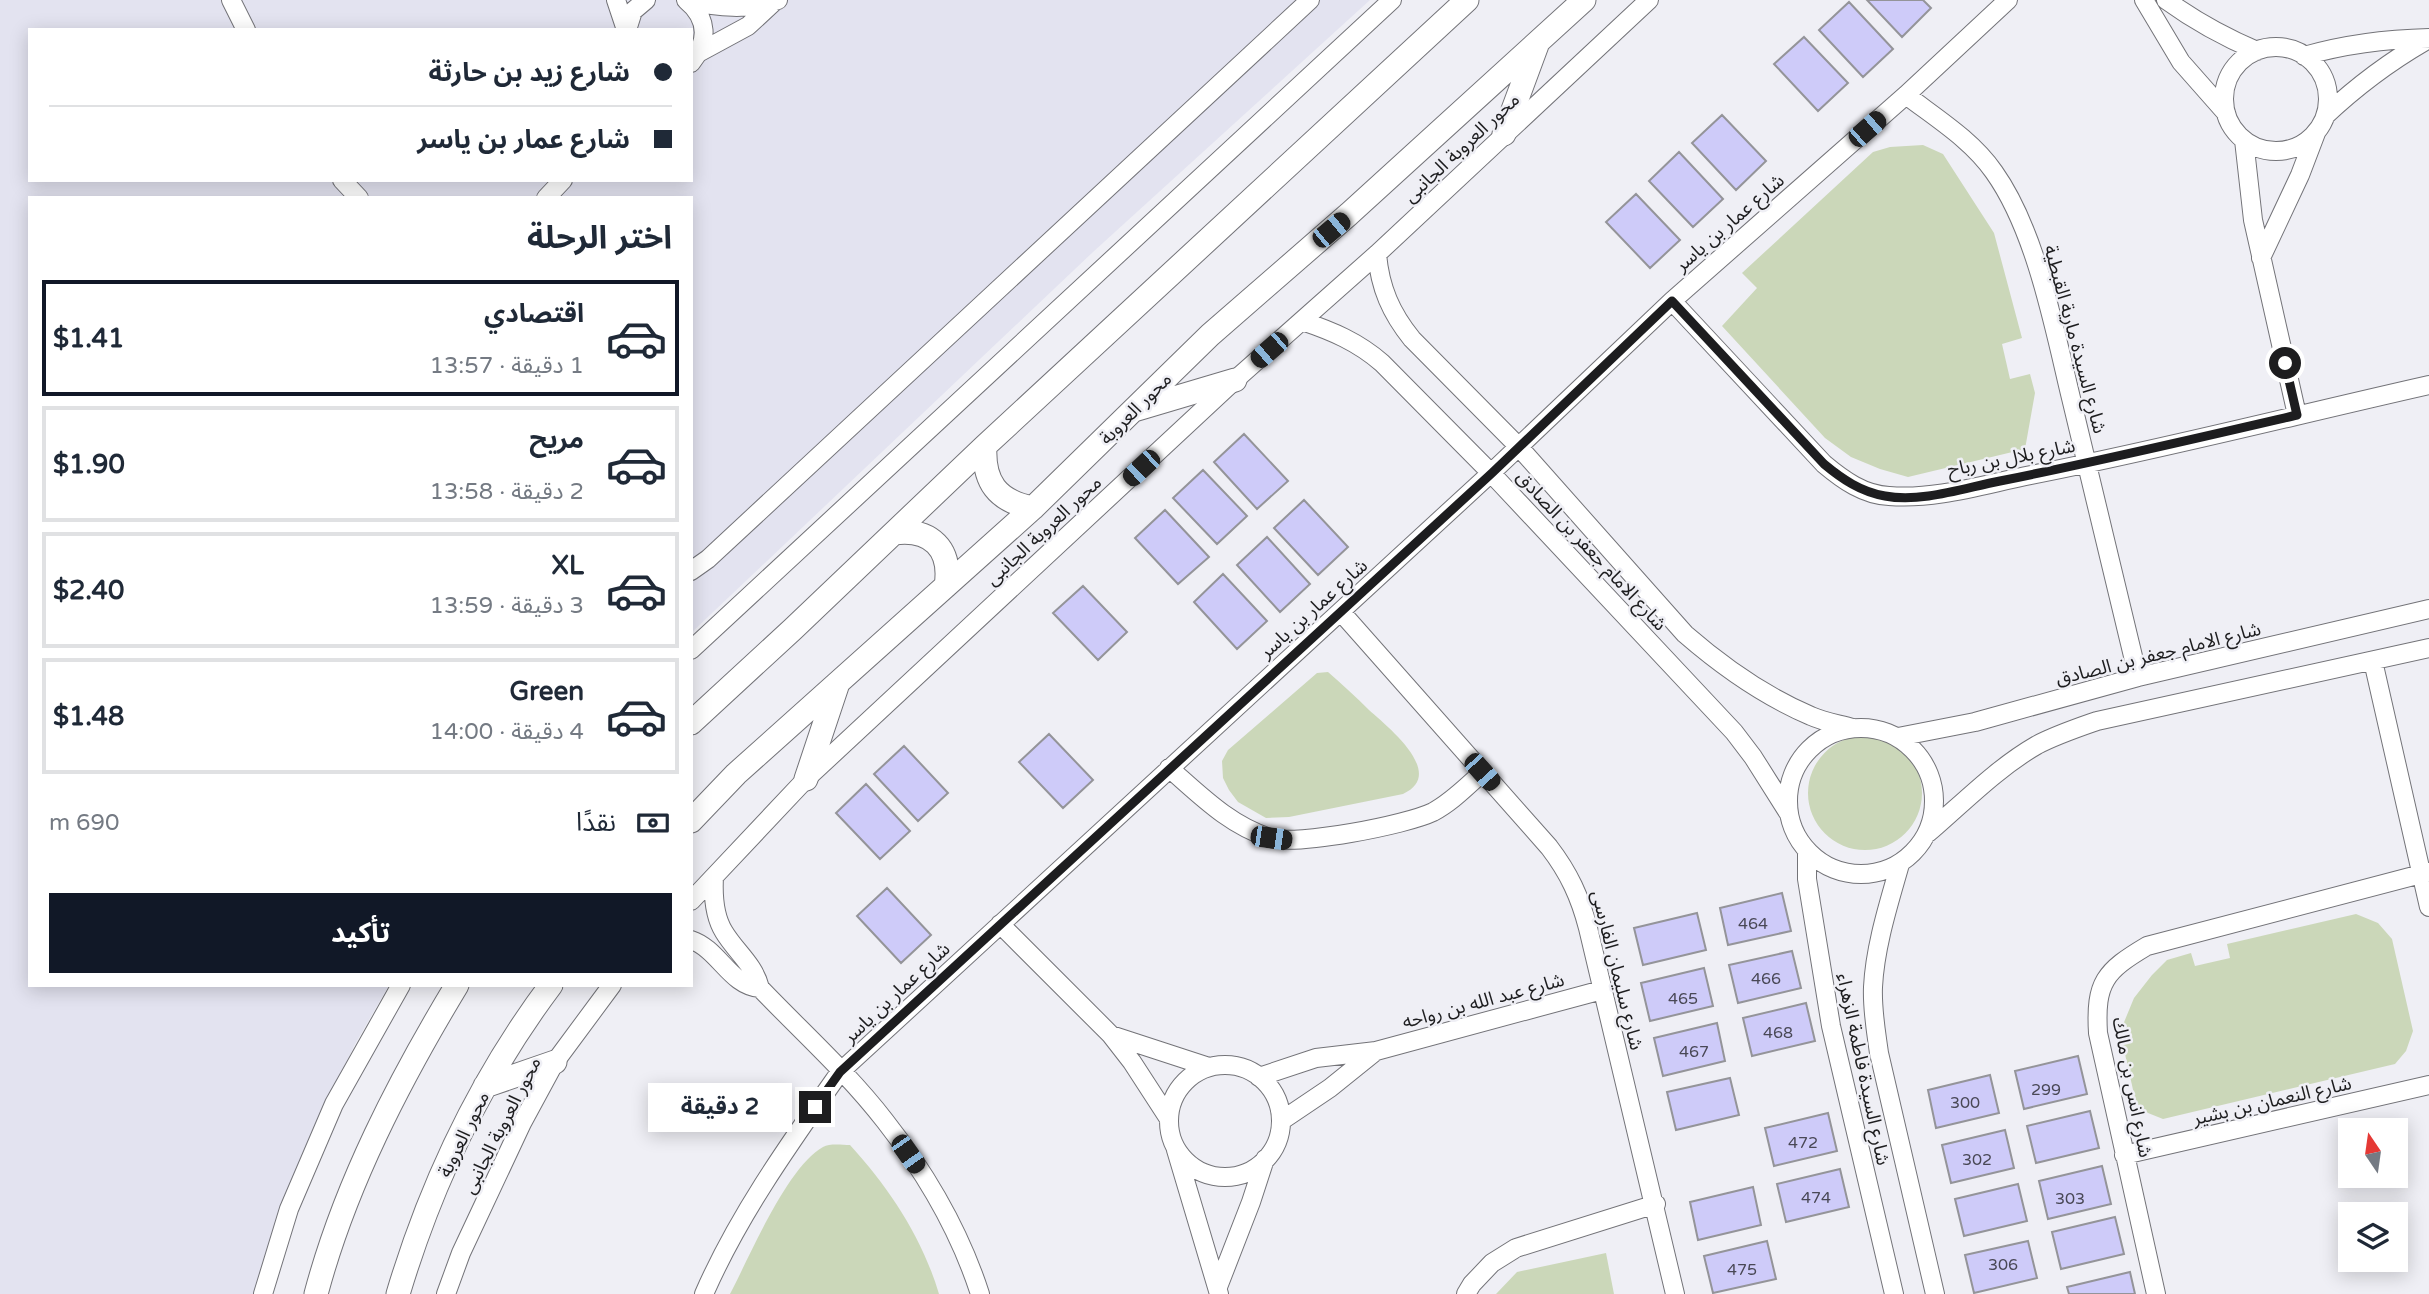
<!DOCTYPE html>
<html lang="ar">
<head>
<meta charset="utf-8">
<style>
  :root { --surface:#fff; --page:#f2f2f3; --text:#1f2937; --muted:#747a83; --line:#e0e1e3; --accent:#111827 }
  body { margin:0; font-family:"Varela Round","Noto Sans Arabic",sans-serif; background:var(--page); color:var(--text); direction:rtl; height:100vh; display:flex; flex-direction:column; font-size:26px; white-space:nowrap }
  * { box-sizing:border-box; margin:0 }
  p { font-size:23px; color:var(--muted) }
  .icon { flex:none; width:38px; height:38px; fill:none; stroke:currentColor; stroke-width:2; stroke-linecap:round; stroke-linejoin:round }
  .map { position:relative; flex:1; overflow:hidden; direction:ltr }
  .sheet { position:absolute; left:28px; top:196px; width:665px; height:791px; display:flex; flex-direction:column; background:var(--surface); border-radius:0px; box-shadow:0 4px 18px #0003; direction:rtl }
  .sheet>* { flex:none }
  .hud { position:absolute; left:28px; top:28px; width:665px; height:154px; border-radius:0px; box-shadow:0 4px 18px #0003; direction:rtl; display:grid; align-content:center; height:154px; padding:0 21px; background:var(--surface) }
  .needle { width:46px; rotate:347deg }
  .tools { position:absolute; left:2338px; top:1118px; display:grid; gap:14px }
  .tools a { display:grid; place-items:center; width:70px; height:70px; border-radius:0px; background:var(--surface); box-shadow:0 4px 18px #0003; font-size:35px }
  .end { position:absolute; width:32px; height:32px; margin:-16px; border:9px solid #1d1d1f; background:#fff; box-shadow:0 0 0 4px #fff }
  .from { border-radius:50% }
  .bubble { position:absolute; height:49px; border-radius:0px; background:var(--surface); box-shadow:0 4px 18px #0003; font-size:23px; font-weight:700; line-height:49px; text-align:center; direction:rtl }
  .car { position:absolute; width:21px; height:42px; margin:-21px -10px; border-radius:9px; box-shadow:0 0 5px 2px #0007; background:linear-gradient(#222 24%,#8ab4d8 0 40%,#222 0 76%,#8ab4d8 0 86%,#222 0) }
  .hud b { display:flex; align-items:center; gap:24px; height:66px; font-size:26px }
  .hud b+b { border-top:2px solid var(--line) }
  .hud i { width:18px; height:18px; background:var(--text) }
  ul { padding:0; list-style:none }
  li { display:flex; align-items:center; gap:21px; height:116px; margin:0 14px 10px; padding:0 7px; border:4px solid var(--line); border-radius:0px }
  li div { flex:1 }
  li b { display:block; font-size:26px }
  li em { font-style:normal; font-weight:700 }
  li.current { border-color:var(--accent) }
  li>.icon { width:63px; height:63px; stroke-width:1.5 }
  h2 { padding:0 21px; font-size:32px; line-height:84px }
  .pay { display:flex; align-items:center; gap:18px; height:77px; padding:0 21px; font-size:26px }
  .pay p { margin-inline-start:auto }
  .action { display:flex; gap:14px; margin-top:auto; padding:14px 21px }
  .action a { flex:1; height:80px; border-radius:0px; background:var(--accent); color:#fff; font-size:28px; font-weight:700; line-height:80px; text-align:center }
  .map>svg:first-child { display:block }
  .built { fill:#e3e3f0; fill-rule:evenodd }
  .green { fill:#cbd7b9 }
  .building { fill:#cecbf9; stroke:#949499; stroke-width:2 }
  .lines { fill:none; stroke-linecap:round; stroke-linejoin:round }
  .minor-casing { stroke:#737378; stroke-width:20 }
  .major-casing { stroke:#737378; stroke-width:25 }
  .minor { stroke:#fff; stroke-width:18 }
  .major { stroke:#fff; stroke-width:23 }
  .route { stroke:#1d1d1f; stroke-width:9 }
  .labels { text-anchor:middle; stroke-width:5; stroke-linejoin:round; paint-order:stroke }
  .number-label { font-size:16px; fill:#494856 }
  .street-label { font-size:19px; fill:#1d1d1f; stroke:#efeff5 }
</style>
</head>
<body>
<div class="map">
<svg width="2429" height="1294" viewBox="0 0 2429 1294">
  <rect width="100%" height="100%" fill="#efeff5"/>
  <path class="built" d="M0,0H1370L1093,252L691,633V198H30V985H389L354,1046L301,1163L258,1294H0ZM30,30H691V180H30Z"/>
  <path class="green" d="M1923,145L1943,154L1994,233L2022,338L2002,344L2010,379L2030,374L2035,393L2025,449L1908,477L1880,469L1851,457L1825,438L1722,326L1757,288L1742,273L1873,152L1890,147Z
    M1328,672C1342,684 1356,697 1369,710C1388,727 1447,774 1403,794L1289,817L1266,818L1238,802L1229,790L1223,778L1222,761L1228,750L1317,673Z
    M1808 793a57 57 0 1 1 114 0a57 57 0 1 1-114 0Z
    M2356,914L2378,923L2392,939L2413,1031L2406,1051L2395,1064L2163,1119L2148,1113L2136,1103L2120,1032L2134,998L2152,975L2167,960L2191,953L2195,966L2230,958L2227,944Z
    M850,1145C890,1189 922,1237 939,1294H730C750,1256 787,1167 823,1147C830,1143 842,1145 850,1145Z
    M1606,1253L1614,1294H1496L1517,1272Z"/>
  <path class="building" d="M1867,0H1923L1931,8L1902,37Z
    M1849,2L1893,49L1863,77L1819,30Z
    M1804,37L1848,83L1818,111L1774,64Z
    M1722,115L1766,161L1736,190L1692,143Z
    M1679,152L1723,199L1693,227L1649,181Z
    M1636,194L1680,240L1650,268L1606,222Z
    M1244,434L1288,481L1257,509L1214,462Z
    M1203,470L1247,516L1217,544L1173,498Z
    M1304,500L1348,547L1318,575L1274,528Z
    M1165,510L1209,557L1178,584L1135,538Z
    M1267,537L1310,584L1280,612L1237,565Z
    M1223,574L1267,621L1237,649L1194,602Z
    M1083,586L1127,632L1098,660L1053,613Z
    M1049,734L1093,780L1063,808L1019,762Z
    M904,746L948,793L918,821L874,774Z
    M866,784L910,831L880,859L836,813Z
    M887,888L931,935L901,963L857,916Z
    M1782,893L1791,931L1728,945L1720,908Z
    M1697,913L1706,950L1643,965L1634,928Z
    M1792,951L1801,988L1738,1003L1729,965Z
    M1704,968L1713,1006L1650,1021L1641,983Z
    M1806,1003L1815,1041L1752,1056L1743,1018Z
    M1717,1023L1725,1061L1663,1076L1654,1038Z
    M2078,1056L2087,1094L2024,1109L2015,1071Z
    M1990,1075L1999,1113L1936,1128L1928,1090Z
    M1730,1078L1739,1115L1676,1130L1667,1092Z
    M2090,1111L2099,1148L2036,1163L2027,1126Z
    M1828,1113L1837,1151L1774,1166L1765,1128Z
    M2005,1130L2014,1168L1951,1183L1942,1145Z
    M2102,1166L2111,1204L2048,1219L2039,1181Z
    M1840,1169L1849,1207L1786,1222L1777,1184Z
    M2018,1184L2027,1221L1964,1236L1955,1199Z
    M1753,1187L1761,1225L1698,1240L1690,1202Z
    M2115,1217L2124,1254L2061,1269L2052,1232Z
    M1767,1241L1776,1279L1713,1293L1704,1256Z
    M2028,1241L2037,1278L1974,1293L1965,1255Z
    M2130,1272L2135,1294H2069L2067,1287Z"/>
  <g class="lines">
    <defs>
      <path id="minor" d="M231,0L246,30
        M616,0L626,30
        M686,0C708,18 709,41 691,63
        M2144,0L2181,62L2226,113
        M2166,0C2195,21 2224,37 2257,51
        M687,1C717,7 749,11 778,0
        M627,30L633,11L646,0
        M2224 99a52 52 0 1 1 104 0a52 52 0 1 1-104 0Z
        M700,52L748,26L775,1
        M2304,56C2346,44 2386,39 2429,38
        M1906,95C1936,118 1972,140 1994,172C2036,231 2054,327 2071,398C2093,491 2116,584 2138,677
        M2325,116C2358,85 2390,61 2429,39
        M2244,140L2253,220L2297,415
        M342,180L359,198
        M546,198L563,180
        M1377,254C1380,288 1391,313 1412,339L1518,446L1685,634C1723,667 1764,696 1811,716C1824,722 1839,724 1853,728
        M2261,258L2300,175L2316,133
        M1672,301L1824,464C1843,480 1864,495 1889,496C1936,500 1985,484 2031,475C2164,449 2296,415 2429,385
        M1302,321C1332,331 1358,342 1382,363L1491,473L1734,732L1753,757L1789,814
        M691,571L708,559L1310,0
        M1341,612L1549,847C1569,873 1580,897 1588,928L1675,1294
        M691,650L1392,0
        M2373,661L2429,907
        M1788 801a73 73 0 1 1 146 0a73 73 0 1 1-146 0Z
        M1898,737L1975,722L2138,677L2429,609
        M1169,768C1200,795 1229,825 1270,838C1297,846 1406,825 1433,812C1452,802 1467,786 1483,772
        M1928,833C1963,803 1997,768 2037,745C2056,735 2077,728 2097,721L2429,648
        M1807,850V879L1831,1026L1894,1294
        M1900,864C1889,903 1875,946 1873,987C1872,1010 1876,1031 1879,1053L1935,1294
        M714,877C713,895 714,916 724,932C736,952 754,964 760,988C801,1031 848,1073 885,1121C925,1172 960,1232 980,1294
        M691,901L806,779L1235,380L1377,254L1649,0
        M1000,924L1111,1035L1132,1062L1169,1119
        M691,940C719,949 730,986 760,988
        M1111,1035L1209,1067
        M1169 1121a56 56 0 1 1 112 0a56 56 0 1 1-112 0Z
        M1259,1077L1316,1058L1376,1051L1602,990
        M1281,1121L1330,1088L1376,1051
        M1176,1150L1219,1294
        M2124,1155L2429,1085
        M1218,1287L1251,1202L1265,1159
        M263,1294L289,1209L334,1104L401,985
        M446,1294L461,1253L522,1123L555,1062L612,985
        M704,1294C739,1214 790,1143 840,1072L1491,473L1672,301L1906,95L2008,0
        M1466,1294L1472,1284L1492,1263L1516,1248L1656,1204
        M2156,1294L2098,1033C2095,982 2105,971 2147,946L2429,872"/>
      <path id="major" d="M1504,134L1537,45
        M1134,410L1235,380
        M985,446C983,482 997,501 1033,508
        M894,533C931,528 952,549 946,586
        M691,723L793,629L985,446L1467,0
        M806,779L837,686
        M691,821L736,774L1033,508L1210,335L1349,214L1584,0
        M485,1086L555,1062
        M316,1294C345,1185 399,1081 457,985
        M398,1294C431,1184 482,1077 551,985"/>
    </defs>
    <use href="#minor" class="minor-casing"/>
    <use href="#major" class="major-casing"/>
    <use href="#minor" class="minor"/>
    <use href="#major" class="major"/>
  </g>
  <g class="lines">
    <path class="route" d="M815,1107L840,1072L1492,473L1672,301L1824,464C1842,479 1861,492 1885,496C1921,503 1964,488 2000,481C2100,461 2198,438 2297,415L2285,363"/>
  </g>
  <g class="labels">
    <g class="number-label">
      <text x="1753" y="929">464</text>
      <text x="1766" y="984">466</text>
      <text x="1683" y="1004">465</text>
      <text x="1778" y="1038">468</text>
      <text x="1694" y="1057">467</text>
      <text x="2046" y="1095">299</text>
      <text x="1965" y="1108">300</text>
      <text x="1803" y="1148">472</text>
      <text x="1977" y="1165">302</text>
      <text x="1816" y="1203">474</text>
      <text x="2070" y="1204">303</text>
      <text x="2003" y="1270">306</text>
      <text x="1742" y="1275">475</text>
    </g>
    <g class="street-label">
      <text transform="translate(1461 147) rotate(-43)" y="7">محور العروبة الجانبى</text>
      <text transform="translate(1729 222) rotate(-41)" y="7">شارع عمار بن ياسر</text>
      <text transform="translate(2076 339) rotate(75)" y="7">شارع السيدة مارية القبطية</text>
      <text transform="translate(1135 408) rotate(-45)" y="7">محور العروبة</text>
      <text transform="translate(2011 457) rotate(-11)" y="7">شارع بلال بن رباح</text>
      <text transform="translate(1043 530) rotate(-43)" y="7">محور العروبة الجانبى</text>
      <text transform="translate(1592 550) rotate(47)" y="7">شارع الامام جعفر بن الصادق</text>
      <text transform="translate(1313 608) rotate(-42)" y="7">شارع عمار بن ياسر</text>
      <text transform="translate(2158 653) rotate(-14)" y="7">شارع الامام جعفر بن الصادق</text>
      <text transform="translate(1618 970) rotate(76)" y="7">شارع سليمان الفارسى</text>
      <text transform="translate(896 992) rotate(-43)" y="7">شارع عمار بن ياسر</text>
      <text transform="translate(1483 1000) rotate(-15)" y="7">شارع عبد الله بن رواحه</text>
      <text transform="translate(1864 1069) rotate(78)" y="7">شارع السيدة فاطمة الزهراء</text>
      <text transform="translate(2133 1087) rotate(79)" y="7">شارع انس بن مالك</text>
      <text transform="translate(2272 1100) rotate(-13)" y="7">شارع النعمان بن بشير</text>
      <text transform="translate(501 1125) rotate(-63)" y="7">محور العروبة الجانبى</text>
      <text transform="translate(463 1134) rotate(-64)" y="7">محور العروبة</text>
    </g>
  </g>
</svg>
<div class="tools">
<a><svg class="needle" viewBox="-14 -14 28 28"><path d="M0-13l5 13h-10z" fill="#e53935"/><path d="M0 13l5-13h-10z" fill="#747a83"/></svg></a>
<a><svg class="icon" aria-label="layers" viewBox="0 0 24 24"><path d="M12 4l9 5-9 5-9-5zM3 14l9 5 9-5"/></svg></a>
</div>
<i class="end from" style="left:2285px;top:363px"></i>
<i class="end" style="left:815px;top:1107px"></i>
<div class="bubble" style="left:648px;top:1083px;width:144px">2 دقيقة</div>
<i class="car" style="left:1867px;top:129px;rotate:49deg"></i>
<i class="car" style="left:1331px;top:230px;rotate:50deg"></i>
<i class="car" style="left:1269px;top:350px;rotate:229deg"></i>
<i class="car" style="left:1141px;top:468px;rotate:227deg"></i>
<i class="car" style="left:1482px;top:772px;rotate:138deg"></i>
<i class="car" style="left:1271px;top:838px;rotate:98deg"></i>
<i class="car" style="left:908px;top:1154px;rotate:145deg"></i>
<div class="hud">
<b><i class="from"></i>شارع زيد بن حارثة</b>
<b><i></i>شارع عمار بن ياسر</b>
</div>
<section class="sheet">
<h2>اختر الرحلة</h2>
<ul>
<li class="current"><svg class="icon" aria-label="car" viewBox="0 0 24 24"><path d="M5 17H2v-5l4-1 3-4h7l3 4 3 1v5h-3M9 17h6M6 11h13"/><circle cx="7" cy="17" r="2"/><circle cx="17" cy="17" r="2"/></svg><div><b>اقتصادي</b><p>1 دقيقة · 13:57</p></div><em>$1.41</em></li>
<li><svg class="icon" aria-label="car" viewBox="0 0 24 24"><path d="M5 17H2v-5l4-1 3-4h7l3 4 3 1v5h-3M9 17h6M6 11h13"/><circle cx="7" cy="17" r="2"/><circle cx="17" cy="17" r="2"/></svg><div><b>مريح</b><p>2 دقيقة · 13:58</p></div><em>$1.90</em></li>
<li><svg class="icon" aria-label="car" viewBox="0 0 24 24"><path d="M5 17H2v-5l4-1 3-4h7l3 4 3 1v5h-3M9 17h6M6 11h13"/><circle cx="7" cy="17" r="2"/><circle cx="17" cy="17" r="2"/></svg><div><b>XL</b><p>3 دقيقة · 13:59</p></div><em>$2.40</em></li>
<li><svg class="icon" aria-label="car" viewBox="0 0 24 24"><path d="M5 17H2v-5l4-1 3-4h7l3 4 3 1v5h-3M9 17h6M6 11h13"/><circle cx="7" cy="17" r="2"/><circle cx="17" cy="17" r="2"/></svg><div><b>Green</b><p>4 دقيقة · 14:00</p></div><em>$1.48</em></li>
</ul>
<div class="pay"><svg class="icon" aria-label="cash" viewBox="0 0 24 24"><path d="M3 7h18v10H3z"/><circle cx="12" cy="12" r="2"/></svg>نقدًا<p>690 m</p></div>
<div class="action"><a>تأكيد</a></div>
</section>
</div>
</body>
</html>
